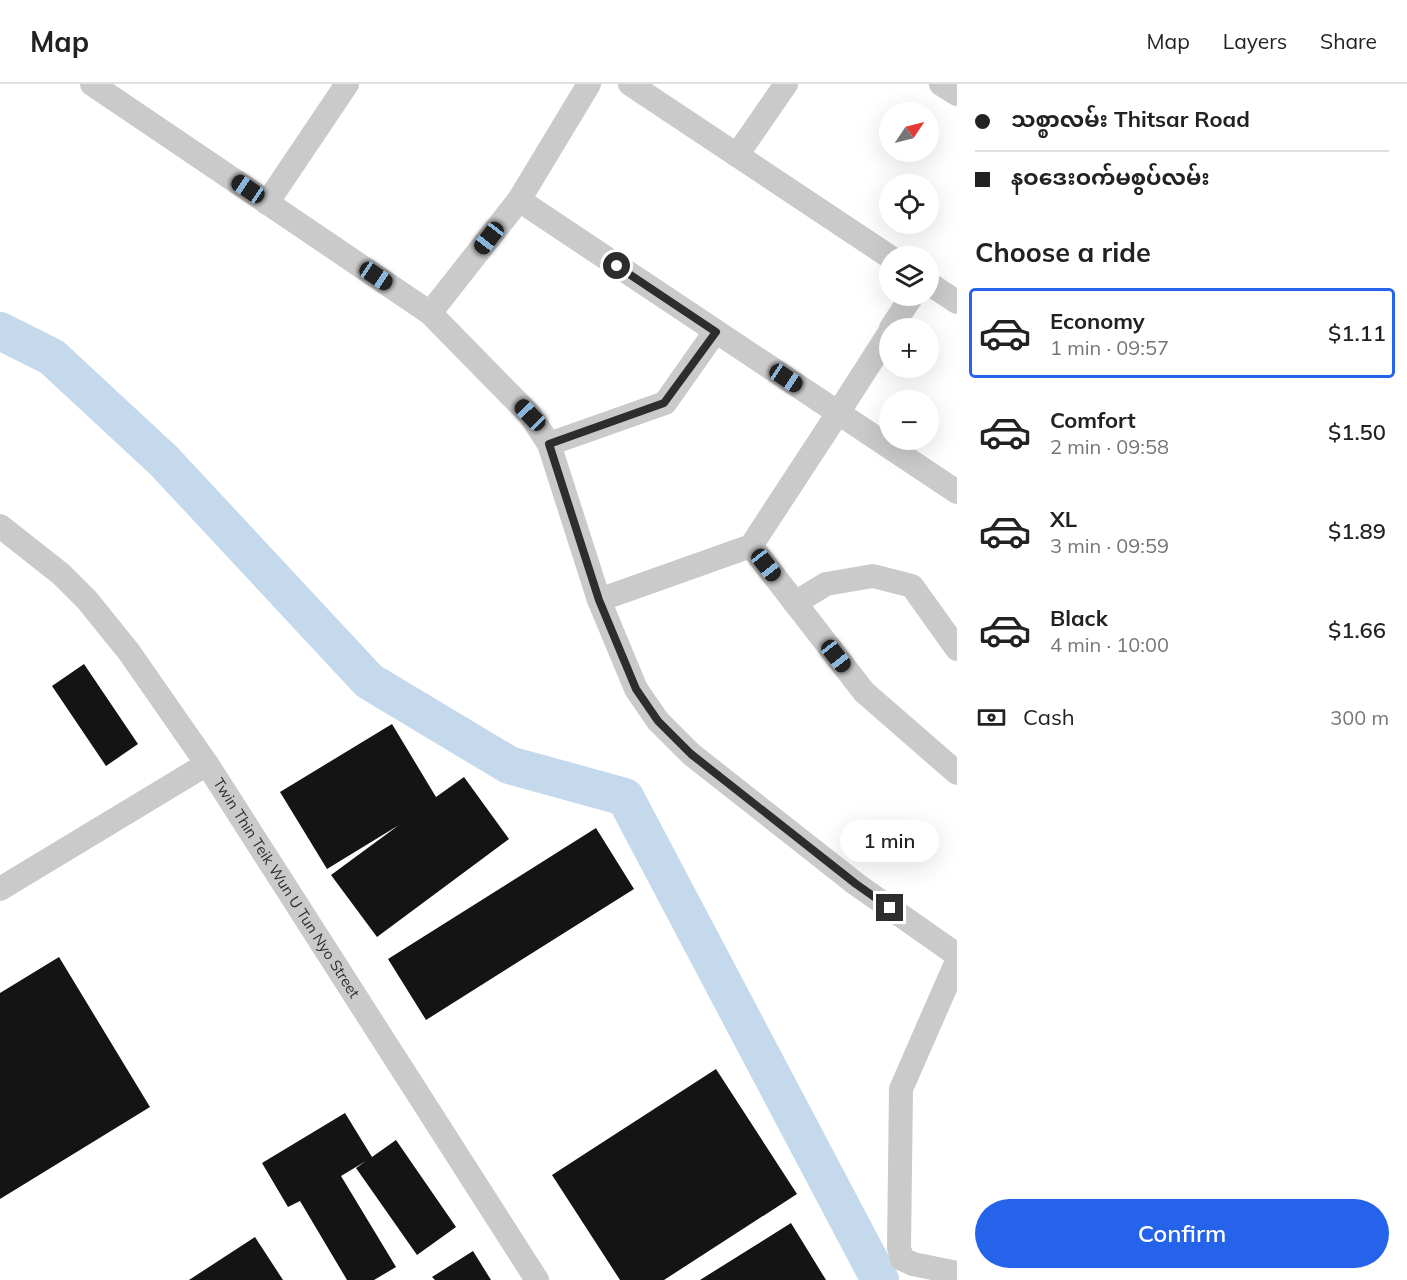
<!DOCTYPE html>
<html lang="en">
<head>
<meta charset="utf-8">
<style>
  :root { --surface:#fff; --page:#f2f2f2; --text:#222; --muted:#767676; --line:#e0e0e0; --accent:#2563eb }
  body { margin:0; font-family:Mulish,"Noto Sans Myanmar",sans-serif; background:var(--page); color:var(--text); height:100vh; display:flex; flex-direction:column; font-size:22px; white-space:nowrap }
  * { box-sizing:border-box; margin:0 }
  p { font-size:20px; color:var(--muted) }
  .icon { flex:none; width:33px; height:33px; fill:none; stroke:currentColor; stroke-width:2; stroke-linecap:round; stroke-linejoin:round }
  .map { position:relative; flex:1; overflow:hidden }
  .panel { display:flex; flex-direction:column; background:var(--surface); width:450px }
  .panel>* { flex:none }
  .guide { display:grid; align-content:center; height:132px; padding:0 18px; background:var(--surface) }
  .needle { width:39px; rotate:55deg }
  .controls { position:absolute; left:879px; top:18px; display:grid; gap:12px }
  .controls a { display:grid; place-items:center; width:60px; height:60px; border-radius:50%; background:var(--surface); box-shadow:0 6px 24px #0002; font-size:30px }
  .end { position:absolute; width:27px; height:27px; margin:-14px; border:8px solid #2d2d2d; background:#fff; box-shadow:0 0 0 3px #fff }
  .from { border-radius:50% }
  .bubble { position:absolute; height:42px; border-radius:21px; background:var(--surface); box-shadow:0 6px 24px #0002; font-size:20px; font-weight:600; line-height:42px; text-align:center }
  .car { position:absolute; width:18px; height:36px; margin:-18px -9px; border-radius:8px; box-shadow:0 0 4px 2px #0007; background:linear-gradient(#222 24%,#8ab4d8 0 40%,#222 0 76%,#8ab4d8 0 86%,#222 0) }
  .guide b { display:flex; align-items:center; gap:21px; height:57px; font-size:22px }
  .guide b+b { border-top:2px solid var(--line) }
  .guide i { width:15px; height:15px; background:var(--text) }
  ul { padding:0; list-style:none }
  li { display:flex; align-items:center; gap:18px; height:90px; margin:0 12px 9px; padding:0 6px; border:3px solid transparent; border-radius:6px }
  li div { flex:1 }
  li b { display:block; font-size:22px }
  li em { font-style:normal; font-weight:600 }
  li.on { border-color:var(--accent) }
  li>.icon { width:54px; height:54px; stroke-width:1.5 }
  h2 { padding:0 18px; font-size:27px; line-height:72px }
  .pay { display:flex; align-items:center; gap:15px; height:66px; padding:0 18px; font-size:22px }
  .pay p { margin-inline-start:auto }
  .primary-button { display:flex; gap:12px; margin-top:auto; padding:12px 18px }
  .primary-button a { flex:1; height:69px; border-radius:36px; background:var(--accent); color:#fff; font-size:24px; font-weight:600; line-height:69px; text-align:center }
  header { display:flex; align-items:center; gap:36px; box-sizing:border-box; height:84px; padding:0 30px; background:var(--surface); border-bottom:2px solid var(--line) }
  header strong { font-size:28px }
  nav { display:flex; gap:33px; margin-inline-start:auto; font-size:21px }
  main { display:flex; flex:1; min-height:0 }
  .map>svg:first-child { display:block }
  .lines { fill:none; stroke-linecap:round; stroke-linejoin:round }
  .river { stroke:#c4daec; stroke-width:38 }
  .building { fill:#141414 }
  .minor { stroke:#cacaca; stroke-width:24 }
  .route { stroke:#2d2d2d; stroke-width:8 }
  .labels { text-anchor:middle; stroke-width:6; stroke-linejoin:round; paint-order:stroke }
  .street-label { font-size:15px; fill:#2d2d2d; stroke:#fff }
</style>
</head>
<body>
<header>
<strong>Map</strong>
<nav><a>Map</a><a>Layers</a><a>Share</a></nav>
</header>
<main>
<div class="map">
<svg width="957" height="1196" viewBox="0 0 957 1196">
  <rect width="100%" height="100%" fill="#fff"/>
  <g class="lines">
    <path class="river" d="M0,247L52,273L164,377L369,597L509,681L625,713L880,1196"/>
  </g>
  <path class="building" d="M84,580L138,660L106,682L52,602Z
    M392,640L436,713L464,693L509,755L377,853L331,791L399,741L327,785L280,708Z
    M596,744L634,805L426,936L388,875Z
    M59,873L150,1023L0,1115V909Z
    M716,985L797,1110L664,1196H620L552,1091Z
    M345,1029L372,1073L396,1056L456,1143L417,1171L356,1084L366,1077L341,1092L396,1183L374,1196H347L300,1117L288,1123L262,1079Z
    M791,1139L826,1196H700Z
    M255,1153L283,1196H189Z
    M473,1167L491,1196H435L432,1193Z"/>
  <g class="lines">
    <g class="minor">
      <path d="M92,0L430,229L530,331L549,360L599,516L636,605L658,637L691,670L856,800L957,871"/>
      <path d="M630,0L890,173"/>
      <path d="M941,0L957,10"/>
      <path d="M737,71L786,0"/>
      <path d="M519,116L957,408"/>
      <path d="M267,119L347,0"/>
      <path d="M928,199L957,218"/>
      <path d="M430,229L519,116L589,0"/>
      <path d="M891,244L912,212"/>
      <path d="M549,360L665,319L715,248"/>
      <path id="s1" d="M0,442L61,490L87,516L129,568L207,680L537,1196"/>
      <path d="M751,462L864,608L957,689"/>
      <path d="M599,516L751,462L838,329L890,248"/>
      <path d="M795,519L826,500L873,492L912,502L957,565"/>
      <path d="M0,805L207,680"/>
      <path d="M957,877L901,1005L899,1164L902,1175L913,1180L957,1189"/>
    </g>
  </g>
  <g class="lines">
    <path class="route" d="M617,182L716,248L664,319L549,360L599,516L636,605L658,637L691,670L856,800L890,824"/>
  </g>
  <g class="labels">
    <g class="street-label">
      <text dy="5" stroke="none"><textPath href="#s1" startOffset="465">Twin Thin Teik Wun U Tun Nyo Street</textPath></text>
    </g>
  </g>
</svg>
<div class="controls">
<a><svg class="needle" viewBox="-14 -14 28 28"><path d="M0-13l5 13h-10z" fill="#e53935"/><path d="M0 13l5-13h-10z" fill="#767676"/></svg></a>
<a><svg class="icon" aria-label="locate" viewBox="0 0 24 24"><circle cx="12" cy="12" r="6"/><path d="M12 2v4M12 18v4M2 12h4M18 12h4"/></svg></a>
<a><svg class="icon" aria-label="layers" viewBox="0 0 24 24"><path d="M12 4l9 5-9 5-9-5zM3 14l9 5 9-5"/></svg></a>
<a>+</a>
<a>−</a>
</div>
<i class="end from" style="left:617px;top:182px"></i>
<i class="end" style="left:890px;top:824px"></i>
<div class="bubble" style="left:840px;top:736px;width:99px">1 min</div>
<i class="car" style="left:248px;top:105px;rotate:304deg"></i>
<i class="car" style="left:489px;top:154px;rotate:218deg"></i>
<i class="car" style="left:376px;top:192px;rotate:124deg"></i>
<i class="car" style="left:786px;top:294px;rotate:124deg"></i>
<i class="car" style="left:530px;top:331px;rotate:316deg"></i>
<i class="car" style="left:766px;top:481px;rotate:142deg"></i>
<i class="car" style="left:836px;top:572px;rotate:142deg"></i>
</div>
<section class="panel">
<div class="guide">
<b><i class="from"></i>သစ္စာလမ်း Thitsar Road</b>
<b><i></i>နဝဒေးဝက်မစွပ်လမ်း</b>
</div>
<h2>Choose a ride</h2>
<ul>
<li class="on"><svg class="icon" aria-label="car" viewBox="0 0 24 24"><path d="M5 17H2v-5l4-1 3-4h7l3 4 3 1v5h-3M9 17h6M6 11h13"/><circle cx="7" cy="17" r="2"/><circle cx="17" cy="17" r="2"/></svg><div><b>Economy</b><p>1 min · 09:57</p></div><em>$1.11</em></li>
<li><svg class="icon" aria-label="car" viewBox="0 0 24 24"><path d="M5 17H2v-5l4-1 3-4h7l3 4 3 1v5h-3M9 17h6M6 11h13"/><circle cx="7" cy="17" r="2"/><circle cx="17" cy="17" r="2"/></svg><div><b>Comfort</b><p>2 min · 09:58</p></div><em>$1.50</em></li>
<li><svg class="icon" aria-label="car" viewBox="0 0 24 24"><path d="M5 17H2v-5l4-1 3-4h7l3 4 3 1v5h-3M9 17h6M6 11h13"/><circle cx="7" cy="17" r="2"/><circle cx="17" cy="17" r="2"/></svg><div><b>XL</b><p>3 min · 09:59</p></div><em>$1.89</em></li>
<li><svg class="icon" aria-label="car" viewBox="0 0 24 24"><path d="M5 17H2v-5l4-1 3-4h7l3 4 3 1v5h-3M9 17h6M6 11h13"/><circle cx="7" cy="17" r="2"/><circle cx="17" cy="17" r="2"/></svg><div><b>Black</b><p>4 min · 10:00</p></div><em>$1.66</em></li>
</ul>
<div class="pay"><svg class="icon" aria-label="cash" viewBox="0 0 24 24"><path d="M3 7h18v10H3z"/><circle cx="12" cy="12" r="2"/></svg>Cash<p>300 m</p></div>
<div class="primary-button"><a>Confirm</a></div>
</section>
</main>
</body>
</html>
